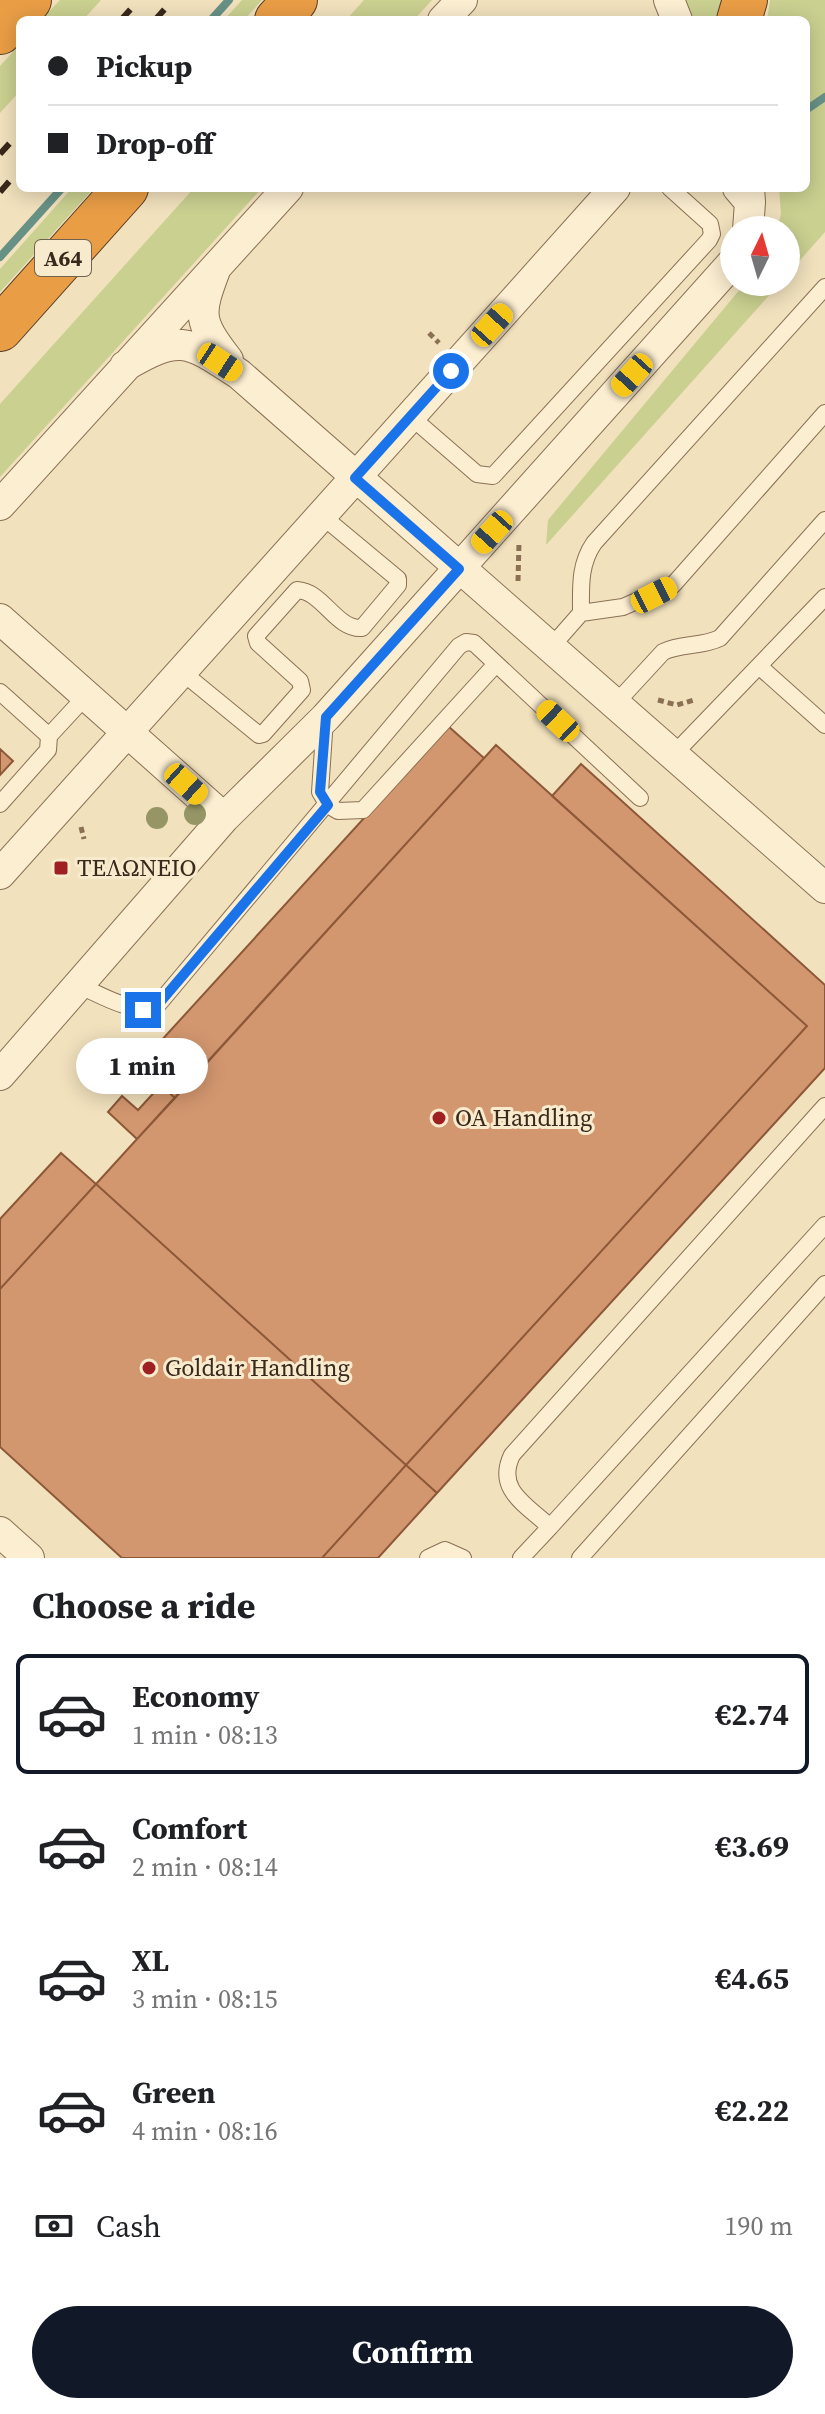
<!DOCTYPE html>
<html lang="en">
<head>
<meta charset="utf-8">
<style>
  :root { --surface:#fff; --page:#f6f6f6; --text:#202124; --muted:#757577; --line:#e0e0e0; --accent:#111827 }
  body { margin:0; font-family:"Source Serif 4",serif; background:var(--page); color:var(--text); height:100vh; display:flex; flex-direction:column; font-size:30px; white-space:nowrap }
  * { box-sizing:border-box; margin:0 }
  p { font-size:26px; color:var(--muted) }
  .icon { flex:none; width:44px; height:44px; fill:none; stroke:currentColor; stroke-width:2; stroke-linecap:round; stroke-linejoin:round }
  .map { position:relative; height:1558px; overflow:hidden }
  .sheet { display:flex; flex-direction:column; background:var(--surface); flex:1 }
  .sheet>* { flex:none }
  .hud { position:absolute; left:16px; top:16px; width:794px; height:176px; border-radius:12px; box-shadow:0 4px 20px #0003; display:grid; align-content:center; height:176px; padding:0 32px; background:var(--surface) }
  .needle { width:52px; rotate:5deg }
  .controls { position:absolute; left:720px; top:216px; display:grid; gap:16px }
  .controls a { display:grid; place-items:center; width:80px; height:80px; border-radius:50%; background:var(--surface); box-shadow:0 4px 20px #0003; font-size:40px }
  .end { position:absolute; width:36px; height:36px; margin:-18px; border:10px solid #1a73e8; background:#fff; box-shadow:0 0 0 4px #fff }
  .from { border-radius:50% }
  .bubble { position:absolute; height:56px; border-radius:28px; background:var(--surface); box-shadow:0 4px 20px #0003; font-size:26px; font-weight:700; line-height:56px; text-align:center }
  .car { position:absolute; width:24px; height:48px; margin:-24px -12px; border-radius:10px; box-shadow:0 0 6px 2px #0007; background:linear-gradient(#f5c518 24%,#345 0 40%,#f5c518 0 76%,#345 0 86%,#f5c518 0) }
  .hud b { display:flex; align-items:center; gap:28px; height:76px; font-size:30px }
  .hud b+b { border-top:2px solid var(--line) }
  .hud i { width:20px; height:20px; background:var(--text) }
  ul { padding:0; list-style:none }
  li { display:flex; align-items:center; gap:24px; height:120px; margin:0 16px 12px; padding:0 16px; border:4px solid transparent; border-radius:12px }
  li div { flex:1 }
  li b { display:block; font-size:30px }
  li em { font-style:normal; font-weight:700 }
  li.current { border-color:var(--accent) }
  li>.icon { width:72px; height:72px; stroke-width:1.5 }
  h2 { padding:0 32px; font-size:36px; line-height:96px }
  .pay { display:flex; align-items:center; gap:20px; height:88px; padding:0 32px; font-size:30px }
  .pay p { margin-inline-start:auto }
  .action { display:flex; gap:16px; margin-top:auto; padding:16px 32px }
  .action a { flex:1; height:92px; border-radius:48px; background:var(--accent); color:#fff; font-size:32px; font-weight:700; line-height:92px; text-align:center }
  .map>svg:first-child { display:block }
  .green { fill:#cad090 }
  .lines { fill:none; stroke-linecap:round; stroke-linejoin:round }
  .stream { stroke:#689186; stroke-width:8 }
  .building { fill:#d3976f; stroke:#8c5838; stroke-width:2 }
  .service-casing { stroke:#8b7055; stroke-width:18 }
  .minor-casing { stroke:#8b7055; stroke-width:32 }
  .motorway-casing { stroke:#583e2a; stroke-width:46 }
  .path { stroke:#8b7055; stroke-width:5; stroke-dasharray:6 4; stroke-linecap:butt }
  .service { stroke:#fceed1; stroke-width:16 }
  .minor { stroke:#fceed1; stroke-width:30 }
  .motorway { stroke:#e99d45; stroke-width:44 }
  .rail { stroke:#39281b; stroke-width:6; stroke-dasharray:14 14; stroke-linecap:butt }
  .tree { fill:#959566 }
  .route { stroke:#1a73e8; stroke-width:10 }
  .poi-dot { fill:#9f2023; stroke:#f8ebcd; stroke-width:3 }
  .labels { text-anchor:middle; stroke-width:6; stroke-linejoin:round; paint-order:stroke }
  .shield { fill:#f8ebcd; stroke:#726250; stroke-width:2 }
  .shield-label { font-size:22px; font-weight:bold; fill:#39281b }
  .poi-label { font-size:24px; fill:#39281b; stroke:#f8ebcd; text-anchor:start }
</style>
</head>
<body>
<div class="map">
<svg width="825" height="1558" viewBox="0 0 825 1558">
  <rect width="100%" height="100%" fill="#f1e1bd"/>
  <path class="green" d="M60,0H101L83,20H41Z
    M242,0H262L244,20H224Z
    M364,0H432L414,20H346Z
    M684,0H726L716,20H694Z
    M770,0H825V232L786,276V230H777L781,214L779,188H806V20H767Z
    M20,44V91L0,113V66Z
    M72,188H94L0,292V269Z
    M194,188H262L0,477V404Z
    M746,282H781L546,545L548,520Z"/>
  <g class="lines">
    <path class="stream" d="M211,20L229,0
      M806,110L825,97
      M0,257L62,188"/>
  </g>
  <path class="building" d="M448,726L484,758L175,1098L139,1065Z
    M496,745L807,1026L406,1465L96,1184Z
    M0,749L13,761L0,775Z
    M581,764L825,985V1068L437,1493L406,1465L807,1026L552,796Z
    M161,1085L175,1098L137,1139L108,1112L122,1096L138,1110Z
    M61,1153L96,1184L0,1289V1219Z
    M96,1184L406,1465L322,1558H122L0,1447V1289Z
    M406,1465L437,1493L378,1558H322Z"/>
  <g class="lines">
    <defs>
      <path id="service" d="M410,416L477,474L493,476L709,240L712,234L710,224L670,188
        M581,613L623,607L673,585L825,413
        M552,646L581,613C581,587 579,565 594,543L825,287
        M760,667L825,725
        M182,672L259,735L263,734L302,690L300,681L258,643L256,636L297,590C323,591 336,630 362,628L398,585V579L321,515
        M0,692L49,736L48,750L0,804
        M616,703L663,652C681,643 702,647 720,638L825,520
        M325,719L320,792L328,805L338,811L363,810L496,664
        M49,736L86,696
        M674,754L825,597
        M78,985C103,996 129,1013 156,1007L459,646L466,642L474,643L640,798
        M550,1527L825,1225
        M428,1558L445,1550L463,1558
        M521,1558L550,1527C527,1505 495,1490 512,1455L825,1106
        M580,1558L825,1284"/>
      <path id="minor" d="M669,0L677,20
        M443,20L462,0
        M738,188L750,202L749,188
        M748,230L750,202
        M215,270C198,315 198,321 228,360
        M125,366C181,333 188,341 239,374L825,888
        M0,505L288,188
        M0,619L224,818
        M0,874L615,188
        M0,1075L224,818L326,717L734,261
        M0,1532L29,1558"/>
      <path id="motorway" d="M277,20L295,0
        M739,20L745,0
        M0,32L29,0
        M0,329L126,188"/>
    </defs>
    <use href="#service" class="service-casing"/>
    <use href="#minor" class="minor-casing"/>
    <use href="#motorway" class="motorway-casing"/>
    <path class="path" d="M429,333L439,343
      M518,581L519,543
      M658,700L677,705L694,700
      M81,827L84,839"/>
    <use href="#service" class="service"/>
    <use href="#minor" class="minor"/>
    <use href="#motorway" class="motorway"/>
    <path class="rail" d="M121,20L139,0
      M155,20L173,0
      M0,154L20,132
      M0,192L20,169"/>
  </g>
  <g class="tree">
    <circle cx="195" cy="814" r="11"/>
    <circle cx="157" cy="818" r="11"/>
  </g>
  <g class="lines">
    <path class="route" d="M143,1010L156,1007L328,805L320,792L326,717L459,569L355,478L451,371"/>
  </g>
  <g class="poi-dot">
    <rect x="53" y="860" width="16" height="16" rx="4"/>
    <circle cx="439" cy="1118" r="8"/>
    <circle cx="149" cy="1368" r="8"/>
  </g>
  <g class="labels">
    <rect class="shield" x="35" y="240" width="56" height="36" rx="6"/>
    <g class="shield-label">
      <text x="63" y="266">Α64</text>
    </g>
    <g class="poi-label">
      <text x="77" y="876">ΤΕΛΩΝΕΙΟ</text>
      <text x="455" y="1126">OA Handling</text>
      <text x="165" y="1376">Goldair Handling</text>
    </g>
  </g>
</svg>
<div class="controls">
<a><svg class="needle" viewBox="-14 -14 28 28"><path d="M0-13l5 13h-10z" fill="#e53935"/><path d="M0 13l5-13h-10z" fill="#757577"/></svg></a>
</div>
<i class="end from" style="left:451px;top:371px"></i>
<i class="end" style="left:143px;top:1010px"></i>
<div class="bubble" style="left:76px;top:1038px;width:132px">1 min</div>
<i class="car" style="left:492px;top:325px;rotate:42deg"></i>
<i class="car" style="left:220px;top:362px;rotate:123deg"></i>
<i class="car" style="left:632px;top:375px;rotate:222deg"></i>
<i class="car" style="left:492px;top:532px;rotate:222deg"></i>
<i class="car" style="left:654px;top:595px;rotate:63deg"></i>
<i class="car" style="left:558px;top:721px;rotate:313deg"></i>
<i class="car" style="left:186px;top:784px;rotate:132deg"></i>
<div class="hud">
<b><i class="from"></i>Pickup</b>
<b><i></i>Drop-off</b>
</div>
</div>
<section class="sheet">
<h2>Choose a ride</h2>
<ul>
<li class="current"><svg class="icon" aria-label="car" viewBox="0 0 24 24"><path d="M5 17H2v-5l4-1 3-4h7l3 4 3 1v5h-3M9 17h6M6 11h13"/><circle cx="7" cy="17" r="2"/><circle cx="17" cy="17" r="2"/></svg><div><b>Economy</b><p>1 min · 08:13</p></div><em>€2.74</em></li>
<li><svg class="icon" aria-label="car" viewBox="0 0 24 24"><path d="M5 17H2v-5l4-1 3-4h7l3 4 3 1v5h-3M9 17h6M6 11h13"/><circle cx="7" cy="17" r="2"/><circle cx="17" cy="17" r="2"/></svg><div><b>Comfort</b><p>2 min · 08:14</p></div><em>€3.69</em></li>
<li><svg class="icon" aria-label="car" viewBox="0 0 24 24"><path d="M5 17H2v-5l4-1 3-4h7l3 4 3 1v5h-3M9 17h6M6 11h13"/><circle cx="7" cy="17" r="2"/><circle cx="17" cy="17" r="2"/></svg><div><b>XL</b><p>3 min · 08:15</p></div><em>€4.65</em></li>
<li><svg class="icon" aria-label="car" viewBox="0 0 24 24"><path d="M5 17H2v-5l4-1 3-4h7l3 4 3 1v5h-3M9 17h6M6 11h13"/><circle cx="7" cy="17" r="2"/><circle cx="17" cy="17" r="2"/></svg><div><b>Green</b><p>4 min · 08:16</p></div><em>€2.22</em></li>
</ul>
<div class="pay"><svg class="icon" aria-label="cash" viewBox="0 0 24 24"><path d="M3 7h18v10H3z"/><circle cx="12" cy="12" r="2"/></svg>Cash<p>190 m</p></div>
<div class="action"><a>Confirm</a></div>
</section>
</body>
</html>
